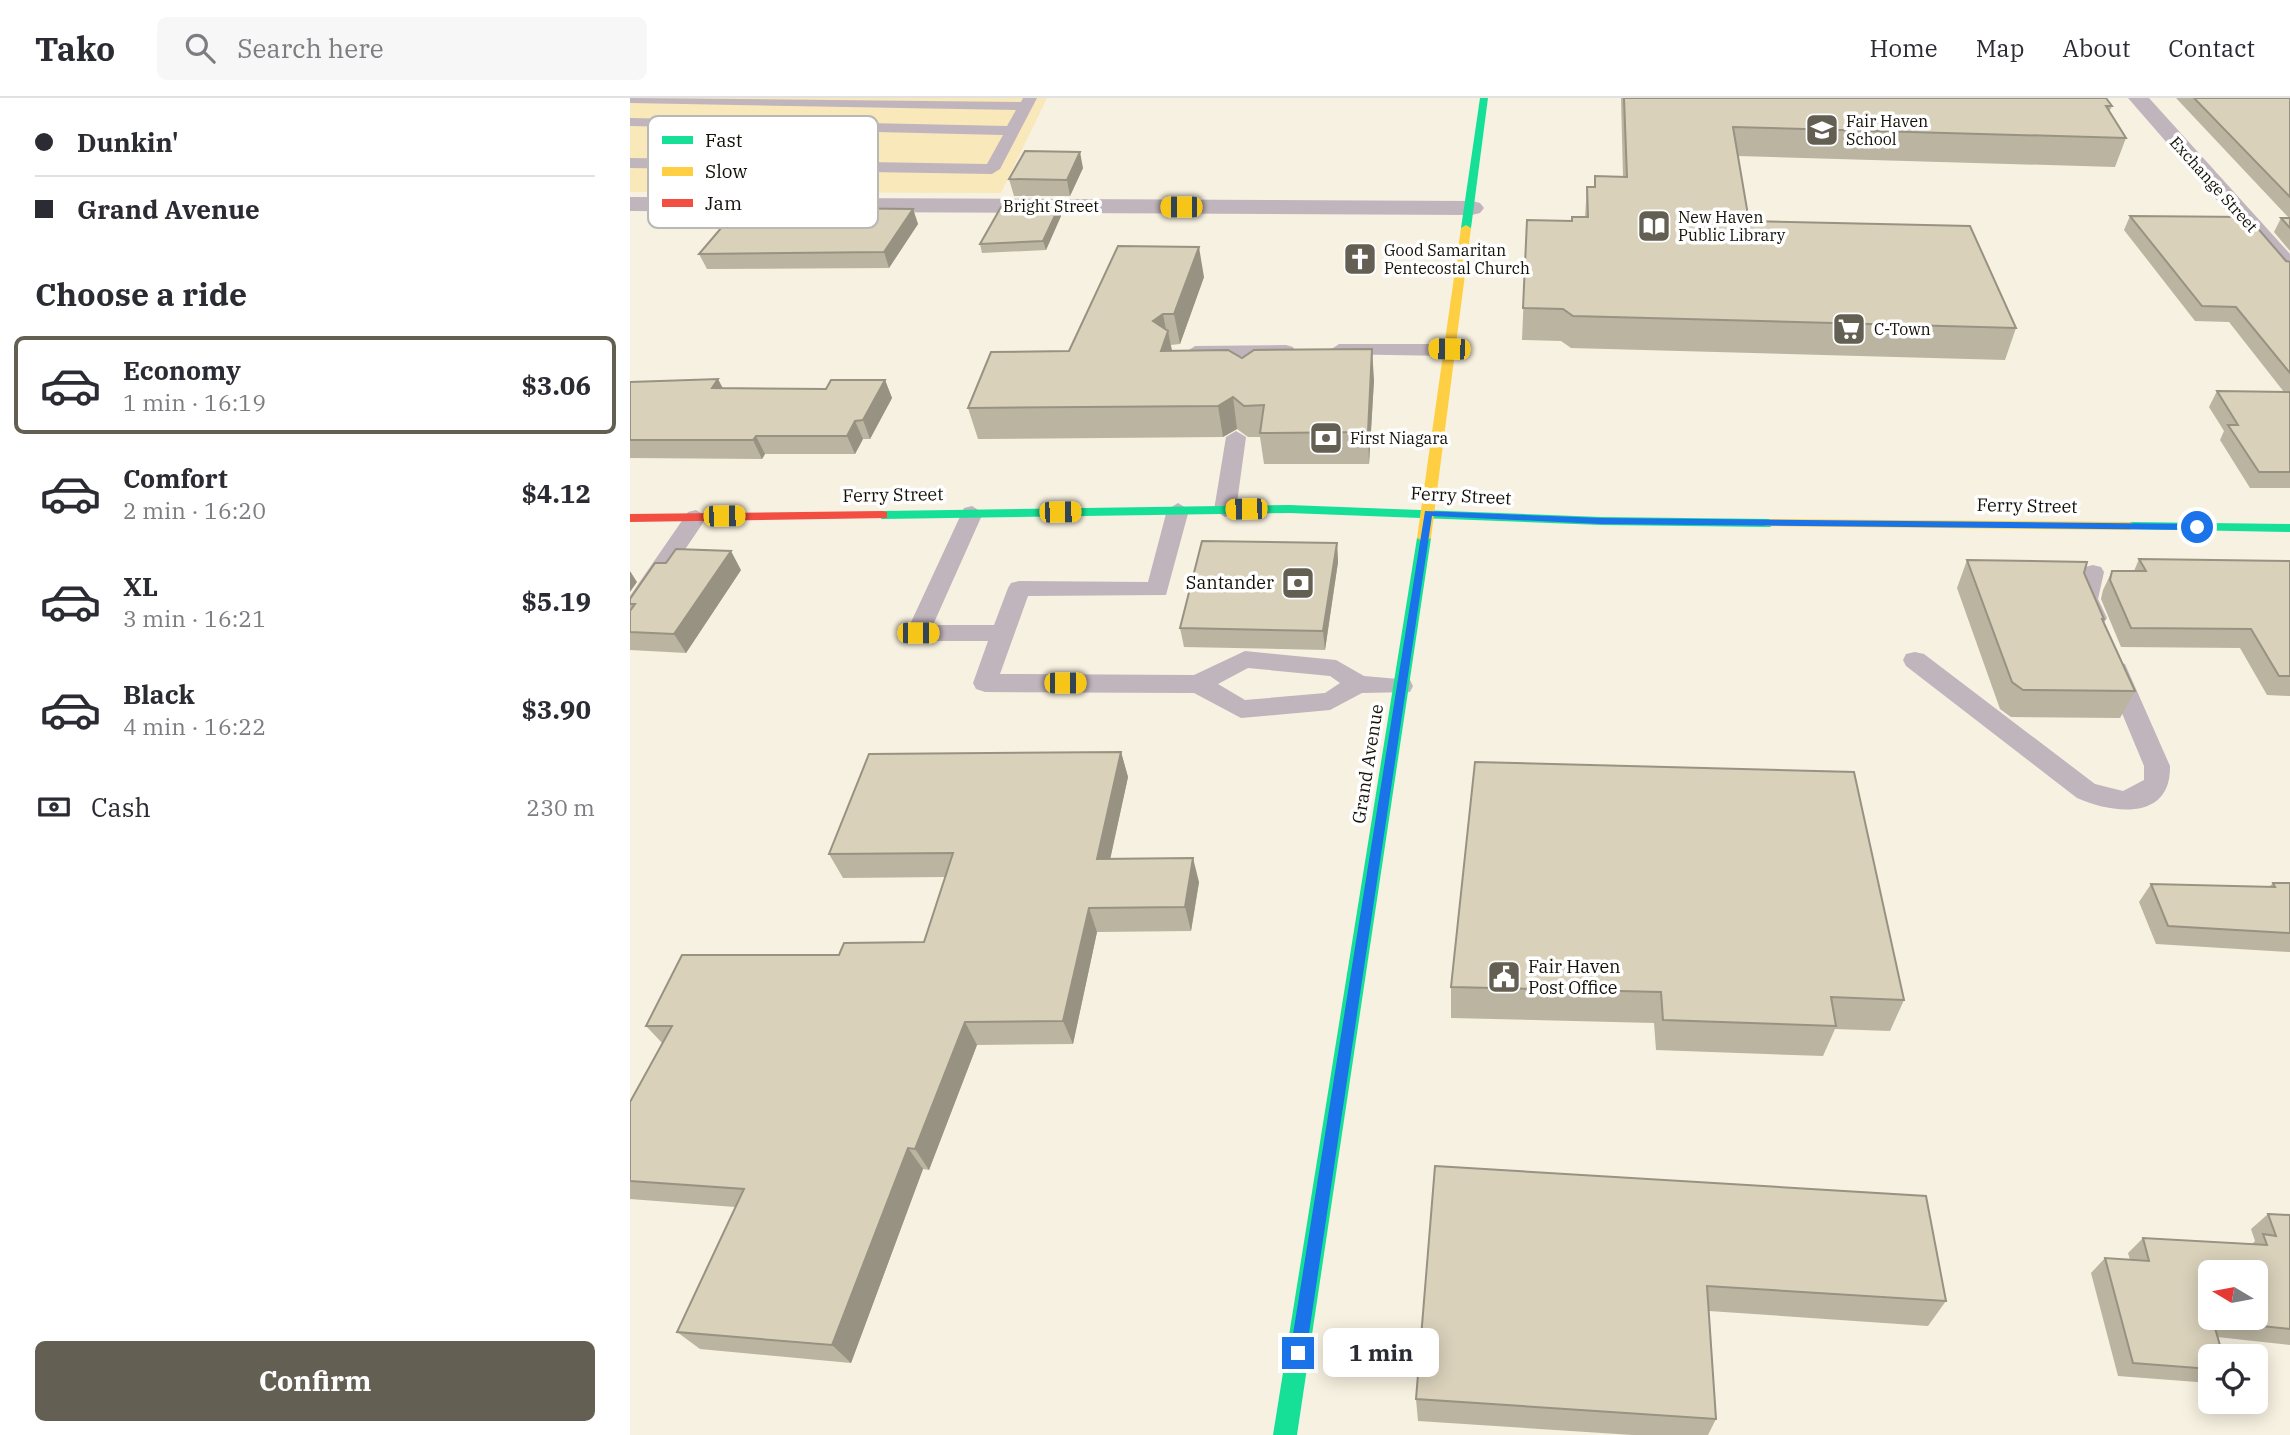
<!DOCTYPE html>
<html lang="en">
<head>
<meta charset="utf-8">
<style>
  :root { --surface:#fff; --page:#f7f7f7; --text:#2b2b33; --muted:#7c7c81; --line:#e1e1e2; --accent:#635f53 }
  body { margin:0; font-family:"IBM Plex Serif",serif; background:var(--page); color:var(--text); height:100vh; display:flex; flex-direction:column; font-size:26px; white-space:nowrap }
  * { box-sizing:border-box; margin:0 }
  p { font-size:23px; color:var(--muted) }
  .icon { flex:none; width:38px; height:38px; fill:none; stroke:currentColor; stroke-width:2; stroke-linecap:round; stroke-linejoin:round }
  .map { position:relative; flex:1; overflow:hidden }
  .drawer { display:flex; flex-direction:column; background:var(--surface); width:630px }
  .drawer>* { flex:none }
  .top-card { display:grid; align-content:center; height:154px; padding:0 35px; background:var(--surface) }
  .needle { width:46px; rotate:280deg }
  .buttons { position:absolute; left:1568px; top:1162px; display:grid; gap:14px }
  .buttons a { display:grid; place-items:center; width:70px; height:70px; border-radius:10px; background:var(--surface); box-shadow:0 4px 18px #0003; font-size:35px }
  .end { position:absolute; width:32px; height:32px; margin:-16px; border:9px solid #1a73e8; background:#fff; box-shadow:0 0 0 4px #fff }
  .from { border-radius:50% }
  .bubble { position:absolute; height:49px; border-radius:10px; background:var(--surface); box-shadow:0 4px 18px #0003; font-size:23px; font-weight:800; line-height:49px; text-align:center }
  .car { position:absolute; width:21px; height:42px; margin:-21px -10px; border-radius:9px; box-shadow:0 0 5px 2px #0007; background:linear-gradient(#f5c518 24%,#345 0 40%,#f5c518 0 76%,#345 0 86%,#f5c518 0) }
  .top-card b { display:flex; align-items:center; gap:24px; height:66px; font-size:26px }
  .top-card b+b { border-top:2px solid var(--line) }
  .top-card i { width:18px; height:18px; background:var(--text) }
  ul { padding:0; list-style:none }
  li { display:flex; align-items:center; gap:21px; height:98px; margin:0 14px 10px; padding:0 21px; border:4px solid transparent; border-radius:10px }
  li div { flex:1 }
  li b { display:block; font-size:26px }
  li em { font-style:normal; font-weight:800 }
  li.selected { border-color:var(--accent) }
  li>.icon { width:63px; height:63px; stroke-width:1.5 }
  h2 { padding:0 35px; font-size:32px; line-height:84px }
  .pay { display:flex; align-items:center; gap:18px; height:77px; padding:0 35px; font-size:26px }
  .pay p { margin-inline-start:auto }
  .button { display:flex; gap:14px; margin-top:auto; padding:14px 35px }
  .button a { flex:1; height:80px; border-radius:10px; background:var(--accent); color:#fff; font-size:28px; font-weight:800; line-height:80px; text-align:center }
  header { display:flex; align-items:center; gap:42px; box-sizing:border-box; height:98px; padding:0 35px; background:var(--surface); border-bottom:2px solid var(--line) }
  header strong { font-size:33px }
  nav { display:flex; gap:38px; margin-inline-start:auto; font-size:24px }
  .search { width:490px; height:63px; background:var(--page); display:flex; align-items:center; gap:18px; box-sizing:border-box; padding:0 24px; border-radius:10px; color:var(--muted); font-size:26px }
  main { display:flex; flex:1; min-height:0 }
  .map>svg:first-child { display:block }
  .green { fill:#f8e8ba }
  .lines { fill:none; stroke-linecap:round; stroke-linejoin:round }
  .lane { fill:#c0b4bd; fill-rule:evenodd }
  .street { fill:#c0b4bd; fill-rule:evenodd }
  .fast { fill:#16e098; fill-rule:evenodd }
  .slow { fill:#ffcf43; fill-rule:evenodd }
  .jam { fill:#f24e42; fill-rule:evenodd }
  .wall { fill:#bbb4a0 }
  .shaded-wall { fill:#989282 }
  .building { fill:#d9d1ba; stroke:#989282; stroke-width:2; fill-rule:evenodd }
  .route { fill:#1a73e8 }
  .labels { text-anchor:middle; stroke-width:7; stroke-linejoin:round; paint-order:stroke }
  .far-poi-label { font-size:16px; fill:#141107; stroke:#fff; text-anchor:start }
  .far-street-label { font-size:16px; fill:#141107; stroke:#fff }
  .street-label { font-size:18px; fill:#141107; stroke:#fff }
  .poi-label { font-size:18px; fill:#141107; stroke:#fff; text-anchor:end }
  .key { fill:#fff; stroke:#b8b8b5; stroke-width:2 }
  .key-label { font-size:19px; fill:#141107 }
</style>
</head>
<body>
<header>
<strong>Tako</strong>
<div class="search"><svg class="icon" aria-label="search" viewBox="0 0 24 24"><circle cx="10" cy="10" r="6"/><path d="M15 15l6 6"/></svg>Search here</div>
<nav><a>Home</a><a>Map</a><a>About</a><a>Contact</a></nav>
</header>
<main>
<section class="drawer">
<div class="top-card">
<b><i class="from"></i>Dunkin'</b>
<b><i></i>Grand Avenue</b>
</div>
<h2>Choose a ride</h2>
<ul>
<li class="selected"><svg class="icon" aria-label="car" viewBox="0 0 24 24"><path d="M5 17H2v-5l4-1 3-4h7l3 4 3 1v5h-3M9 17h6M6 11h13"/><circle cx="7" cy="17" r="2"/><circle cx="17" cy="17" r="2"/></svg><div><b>Economy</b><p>1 min · 16:19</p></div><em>$3.06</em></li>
<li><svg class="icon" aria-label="car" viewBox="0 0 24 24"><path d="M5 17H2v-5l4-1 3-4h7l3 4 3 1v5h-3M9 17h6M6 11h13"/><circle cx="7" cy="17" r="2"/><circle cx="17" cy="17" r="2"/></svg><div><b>Comfort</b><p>2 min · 16:20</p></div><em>$4.12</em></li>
<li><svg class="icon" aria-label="car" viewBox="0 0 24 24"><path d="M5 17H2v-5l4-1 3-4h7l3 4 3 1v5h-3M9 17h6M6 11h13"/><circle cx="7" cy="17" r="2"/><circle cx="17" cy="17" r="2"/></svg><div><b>XL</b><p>3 min · 16:21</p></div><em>$5.19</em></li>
<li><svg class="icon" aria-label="car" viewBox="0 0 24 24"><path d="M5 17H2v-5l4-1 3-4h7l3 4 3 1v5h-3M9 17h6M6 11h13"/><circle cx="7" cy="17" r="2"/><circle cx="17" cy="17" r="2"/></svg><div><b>Black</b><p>4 min · 16:22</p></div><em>$3.90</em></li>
</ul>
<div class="pay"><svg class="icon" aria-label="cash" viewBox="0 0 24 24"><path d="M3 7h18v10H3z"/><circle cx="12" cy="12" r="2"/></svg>Cash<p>230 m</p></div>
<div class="button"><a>Confirm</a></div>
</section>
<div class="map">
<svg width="1660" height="1337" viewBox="0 0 1660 1337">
  <rect width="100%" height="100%" fill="#f7f1e1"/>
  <path class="green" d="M0,0H417L371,95L0,94Z"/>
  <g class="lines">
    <path class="lane" d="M0,0L391,4L393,0H407L370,71L362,76L0,70V60L357,66L373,37L0,28V20L377,28L386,12L0,5Z
      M709,246H819L828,252L819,258L702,256L700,252Z
      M656,247L663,249L665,253L663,257L565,260L556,254L565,248Z
      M606,333L616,339L606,412L595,419L584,412L596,339Z
      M548,405L559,412L536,497L398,498L370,576L564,577L615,553L706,562L734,578L780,582L783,588L780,594L732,595L700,612L611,620L564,595L355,594L346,591L343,585L358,543H288L280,541L276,535L334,410L342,408L353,415L303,527H364L378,490L381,485L389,483L518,484L537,412ZM618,570L700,578L710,585L695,595L615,602L588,586Z
      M66,412L77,419L8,521L0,523V498L58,414Z
      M1463,467L1471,469L1474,474L1468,501L1477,520L1473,526H1457L1444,501L1455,469Z
      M1285,554L1294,556L1465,686L1493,693L1514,682V668L1474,572L1477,566L1486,564L1495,566L1540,668C1541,723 1483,716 1447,700L1276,568L1273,562L1276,556Z"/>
    <path class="street" d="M1498,0H1519L1660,156V179L1651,176Z
      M0,99L842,103L850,105L854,110L850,115L842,117L0,113Z"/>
    <path class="fast" d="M850,0H858L841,130L836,133L831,130Z
      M659,407L971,419L1140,421L1147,425L1140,429L971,427L659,415L252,421L245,417L252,413Z
      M1500,424L1660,426V434L1495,431L1493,428Z
      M794,436L801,440L667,1337H643L787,440Z"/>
    <path class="slow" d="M836,127L841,130L801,440L794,444L787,440L831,130Z
      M1140,421L1500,424L1507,428L1500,432L1135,428L1133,425Z"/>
    <path class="jam" d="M252,413L257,414V420L0,424V416Z"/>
  </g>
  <path class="wall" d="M991,0H1476L1482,8L1479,14L1496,40L1485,69L1108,58L1119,123L1386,230L1375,262L941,250L931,243L892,242L897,122L942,123L955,119L957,89H965V78L993,79Z
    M1546,0H1660V153L1644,134L1651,120H1659Z
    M453,70L440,98H384L379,81Z
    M429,109L431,118L416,152L352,155L350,146Z
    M283,111L288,126L259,170L77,171L69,156Z
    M1500,118L1660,164V390H1620L1590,342L1594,333L1579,309L1587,293L1654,294L1599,224L1565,223L1494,132Z
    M574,179L550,246L541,247L542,253L612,260L744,282L739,366H634L630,339H618L607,331L593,339L348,341L338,310Z
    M88,281L93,290L196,291L255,282L262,300L240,341H233L225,356H135L132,361L0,360V284Z
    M707,445L708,464L695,552L554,549L550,530Z
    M1509,461L1660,463V598L1637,597L1610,550L1491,549L1471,501L1473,492L1482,473H1504Z
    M1337,462L1454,475L1474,521L1473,524L1505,593L1490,620L1381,619L1370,611L1327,490Z
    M111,472L56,555L0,552V501Z
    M491,654L498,679L480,761L569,784L561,833L467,834L443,946L347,947L299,1072L293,1071L221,1265L70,1251L47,1234L105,1109L0,1101V1004L33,946L16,928L209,857L294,844L315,779L213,780L199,756Z
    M845,664L1274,902L1260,933L1205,931L1193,958L1026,952L1024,925L821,920V889Z
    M1643,785H1660V854L1526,846L1509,804L1521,786L1639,789Z
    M805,1068L1316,1203L1298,1228L1079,1213L1086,1321L1078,1337H1003L788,1323L786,1301Z
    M1638,1116L1660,1117V1247L1587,1239L1580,1258V1285L1488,1278L1461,1175L1475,1160L1500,1162L1498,1155L1513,1140L1622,1146L1625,1143L1621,1131Z"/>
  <path class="shaded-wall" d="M450,54L453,70L440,98L437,82Z
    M429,109L431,118L416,152L413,143Z
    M283,111L288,126L259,170L254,154Z
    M569,149L574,179L550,246L544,216Z
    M533,216L537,237L538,233L544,264L536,284L523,223Z
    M742,251L744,282L739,366L738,334Z
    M88,281L97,300L82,290Z
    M255,282L262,300L240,341L233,322Z
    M603,299L607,331L593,339L588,308Z
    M225,323L233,341L225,356L217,338Z
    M126,338L135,356L132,361L123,342Z
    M707,445L708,464L695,552L693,533Z
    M101,453L111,472L56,555L44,536Z
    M0,473L7,484L0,494Z
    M491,654L498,679L475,785L467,761Z
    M563,760L569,784L561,833L555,809Z
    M459,810L467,834L443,946L433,923Z
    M335,924L347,947L299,1072L285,1051Z
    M278,1050L293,1071L221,1265L202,1247Z"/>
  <path class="building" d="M994,0H1476L1482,8H1476L1496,40L1103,29L1119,123L1340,128L1386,230L943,218L933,211L893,210L897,122L942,123V119H958L957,89H965V78L997,79Z
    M1564,0H1660V99Z
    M395,53L450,54L437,82L379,81Z
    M109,109L283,111L254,154L69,156Z
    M371,109H429L413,143L350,146Z
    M1500,118L1618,119L1656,163L1660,164V275L1606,209L1572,208Z
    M1651,120H1660V130Z
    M488,148L569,149L544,216H533L523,223L538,233L531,253L598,252L612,260L624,252L742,251L738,334L630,335L634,307L614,308L603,299L588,308L338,310L361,254L439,253Z
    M88,281L82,290L196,291L201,282H255L233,322L225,323L217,338H126L123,342H0V284Z
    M1587,293L1660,294V374H1629L1598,327H1608Z
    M572,443L707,445L693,533L550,530Z
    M46,451L101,453L44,536L0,534V513L5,506H0V501L25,465H36Z
    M1509,461L1660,463V578H1649L1621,531L1501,530L1480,482L1482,473H1516Z
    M1337,462L1457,464L1454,475L1474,521H1472L1505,593L1393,592L1382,584Z
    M491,654L467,761L563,760L555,809L459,810L433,923L335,924L285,1051L278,1050L202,1247L47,1234L114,1091L0,1083V1004L42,928H16L52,857H209L214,845L294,844L323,755L199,756L239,656Z
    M845,664L1224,674L1274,902L1201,899L1206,928L1033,922L1031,894L821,889Z
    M1643,785H1660V835L1538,828L1521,786L1645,789Z
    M805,1068L1296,1098L1316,1203L1077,1188L1086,1321L786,1301Z
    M1638,1116L1660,1117V1231L1583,1223L1593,1258H1580V1271L1503,1265L1475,1160L1519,1163L1513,1140L1637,1147L1633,1136L1646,1138ZM1580,1174H1626V1220H1580Z"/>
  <path class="route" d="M795,413L971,420L1567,426L1571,429L1567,432L971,426L802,418L676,1255L668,1263L660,1255Z"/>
  <defs>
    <symbol id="school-square" viewBox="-11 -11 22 22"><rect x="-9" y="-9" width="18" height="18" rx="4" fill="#635f53" stroke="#fff"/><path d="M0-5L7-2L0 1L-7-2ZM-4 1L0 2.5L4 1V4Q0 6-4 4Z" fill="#fff"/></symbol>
    <symbol id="library-square" viewBox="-11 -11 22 22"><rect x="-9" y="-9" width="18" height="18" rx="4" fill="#635f53" stroke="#fff"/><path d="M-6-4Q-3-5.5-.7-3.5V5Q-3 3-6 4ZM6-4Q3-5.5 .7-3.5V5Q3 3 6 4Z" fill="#fff"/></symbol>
    <symbol id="church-square" viewBox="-11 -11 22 22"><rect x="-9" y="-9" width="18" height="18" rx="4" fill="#635f53" stroke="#fff"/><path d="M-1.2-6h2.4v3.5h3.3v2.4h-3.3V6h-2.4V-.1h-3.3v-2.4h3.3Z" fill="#fff"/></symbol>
    <symbol id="supermarket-square" viewBox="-11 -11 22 22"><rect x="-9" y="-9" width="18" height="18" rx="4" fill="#635f53" stroke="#fff"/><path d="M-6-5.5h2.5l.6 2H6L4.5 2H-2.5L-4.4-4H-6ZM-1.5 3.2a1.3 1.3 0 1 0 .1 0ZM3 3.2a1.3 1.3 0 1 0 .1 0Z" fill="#fff"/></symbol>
    <symbol id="bank-square" viewBox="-11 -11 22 22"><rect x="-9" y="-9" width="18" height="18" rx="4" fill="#635f53" stroke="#fff"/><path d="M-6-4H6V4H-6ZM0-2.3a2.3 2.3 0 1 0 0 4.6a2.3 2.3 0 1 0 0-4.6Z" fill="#fff"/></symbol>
    <symbol id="civic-square" viewBox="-11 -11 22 22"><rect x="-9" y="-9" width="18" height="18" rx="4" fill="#635f53" stroke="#fff"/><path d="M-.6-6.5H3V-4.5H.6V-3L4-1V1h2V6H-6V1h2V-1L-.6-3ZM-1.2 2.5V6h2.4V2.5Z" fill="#fff"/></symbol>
  </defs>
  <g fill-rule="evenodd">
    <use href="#school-square" x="1173" y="13" width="38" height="38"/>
    <use href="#library-square" x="1005" y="109" width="38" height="38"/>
    <use href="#church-square" x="711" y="142" width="38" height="38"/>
    <use href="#supermarket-square" x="1200" y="212" width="38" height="38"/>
    <use href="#bank-square" x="677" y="321" width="38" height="38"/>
    <use href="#bank-square" x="649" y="466" width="38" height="38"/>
    <use href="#civic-square" x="855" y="860" width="38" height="38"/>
  </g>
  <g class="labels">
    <g class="far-poi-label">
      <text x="1216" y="29">Fair Haven<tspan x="1216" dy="18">School</tspan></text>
      <text x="1048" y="125">New Haven<tspan x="1048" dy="18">Public Library</tspan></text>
      <text x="754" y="158">Good Samaritan<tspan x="754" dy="18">Pentecostal Church</tspan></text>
      <text x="1244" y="237">C-Town</text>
      <text x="720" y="346">First Niagara</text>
    </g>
    <g class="far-street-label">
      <text transform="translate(1584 86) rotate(48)" y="6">Exchange Street</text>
      <text x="421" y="114">Bright Street</text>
    </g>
    <g class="street-label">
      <text transform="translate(263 397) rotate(-1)" y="6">Ferry Street</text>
      <text transform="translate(831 398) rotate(3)" y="6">Ferry Street</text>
      <text transform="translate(1397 408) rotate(1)" y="6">Ferry Street</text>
      <text transform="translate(738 666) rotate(-81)" y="6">Grand Avenue</text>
    </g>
    <g class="poi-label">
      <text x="644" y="491">Santander</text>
      <text x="898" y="875" text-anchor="start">Fair Haven<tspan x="898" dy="21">Post Office</tspan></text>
    </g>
  </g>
  <rect x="18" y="18" width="230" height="112" rx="10" class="key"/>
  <rect x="32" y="38" width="31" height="8" fill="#16e098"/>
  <rect x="32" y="69" width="31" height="9" fill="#ffcf43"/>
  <rect x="32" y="101" width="31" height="8" fill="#f24e42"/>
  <g class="key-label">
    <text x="75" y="49">Fast</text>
    <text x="75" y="80">Slow</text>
    <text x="75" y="112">Jam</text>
  </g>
</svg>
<div class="buttons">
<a><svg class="needle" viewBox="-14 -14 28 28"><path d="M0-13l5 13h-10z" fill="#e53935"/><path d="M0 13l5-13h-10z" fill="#7c7c81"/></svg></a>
<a><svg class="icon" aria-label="locate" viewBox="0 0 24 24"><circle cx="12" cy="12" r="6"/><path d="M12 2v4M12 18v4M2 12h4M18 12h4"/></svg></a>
</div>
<i class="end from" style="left:1567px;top:429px"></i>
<i class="end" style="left:668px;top:1255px"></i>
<div class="bubble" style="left:693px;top:1230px;width:116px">1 min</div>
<i class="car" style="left:551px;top:109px;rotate:270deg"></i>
<i class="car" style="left:819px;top:251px;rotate:271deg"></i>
<i class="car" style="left:616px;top:411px;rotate:269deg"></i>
<i class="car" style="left:430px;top:414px;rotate:89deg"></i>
<i class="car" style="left:94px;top:418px;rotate:89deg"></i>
<i class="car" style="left:288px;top:535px;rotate:90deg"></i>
<i class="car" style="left:435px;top:585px;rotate:90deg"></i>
</div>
</main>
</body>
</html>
